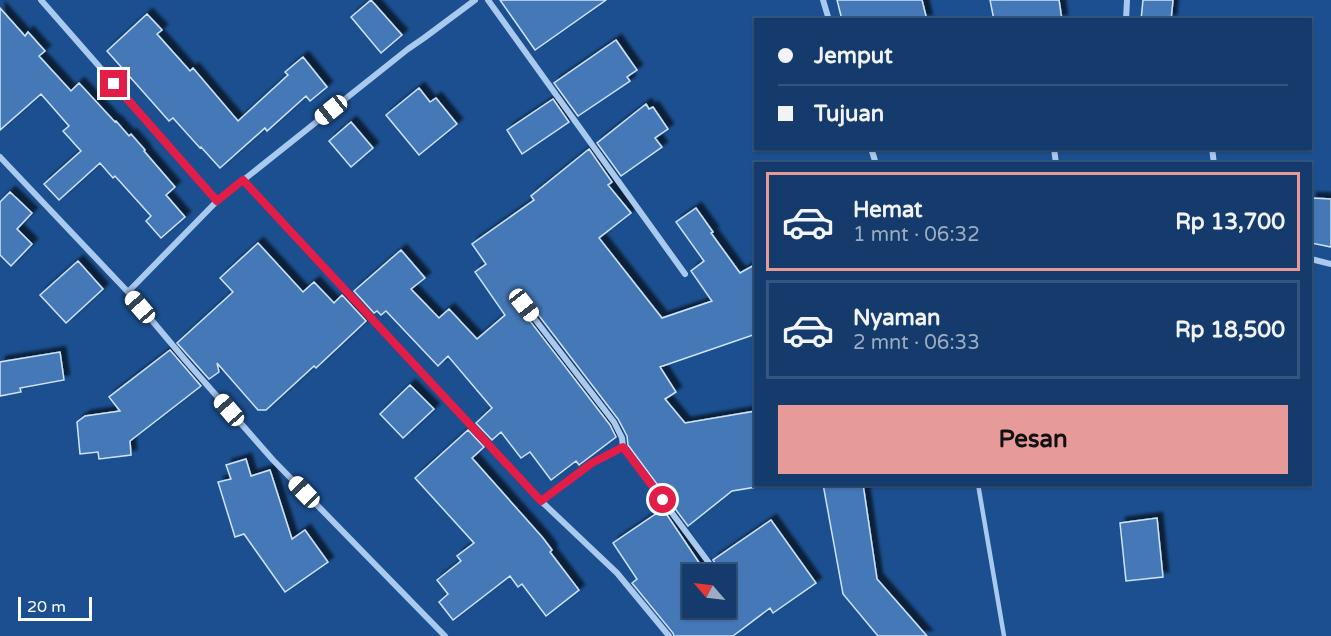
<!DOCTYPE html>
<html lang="id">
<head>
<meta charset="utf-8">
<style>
  :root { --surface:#143b6b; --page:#1d4271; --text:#f1f3f6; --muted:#9dadc1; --line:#33557e; --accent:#e69b98 }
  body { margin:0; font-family:"Varela Round",sans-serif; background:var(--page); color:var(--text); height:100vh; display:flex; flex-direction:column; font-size:22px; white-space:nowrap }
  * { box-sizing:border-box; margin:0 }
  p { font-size:20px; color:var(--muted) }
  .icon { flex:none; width:33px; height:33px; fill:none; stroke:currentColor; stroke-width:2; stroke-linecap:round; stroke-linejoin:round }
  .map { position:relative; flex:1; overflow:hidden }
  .sheet { position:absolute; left:754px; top:162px; width:558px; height:324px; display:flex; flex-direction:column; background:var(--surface); border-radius:0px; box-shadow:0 2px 4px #0004,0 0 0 2px var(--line) }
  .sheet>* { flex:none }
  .guide { position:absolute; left:754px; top:18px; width:558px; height:132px; border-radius:0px; box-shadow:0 2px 4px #0004,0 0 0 2px var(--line); display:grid; align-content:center; height:132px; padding:0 24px; background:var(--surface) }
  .needle { width:39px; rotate:298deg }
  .tools { position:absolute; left:682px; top:564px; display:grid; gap:12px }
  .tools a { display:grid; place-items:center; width:54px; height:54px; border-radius:0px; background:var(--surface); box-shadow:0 2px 4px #0004,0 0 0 2px var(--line); font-size:30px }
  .scale { position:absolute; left:18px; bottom:15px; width:74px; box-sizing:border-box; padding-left:6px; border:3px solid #fff; border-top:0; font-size:16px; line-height:21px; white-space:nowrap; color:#fff; -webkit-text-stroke:4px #1b4f8f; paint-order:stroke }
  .end { position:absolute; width:27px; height:27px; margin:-14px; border:8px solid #e11d48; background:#fff; box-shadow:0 0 0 3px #fff }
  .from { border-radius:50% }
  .car { position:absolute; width:18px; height:36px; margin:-18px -9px; border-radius:8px; box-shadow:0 0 4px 2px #0007; background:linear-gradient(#fff 24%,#345 0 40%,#fff 0 76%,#345 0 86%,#fff 0) }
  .guide b { display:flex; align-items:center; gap:21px; height:57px; font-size:22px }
  .guide b+b { border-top:2px solid var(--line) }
  .guide i { width:15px; height:15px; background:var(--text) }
  ul { padding:10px 0 0; list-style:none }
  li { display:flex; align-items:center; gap:18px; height:99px; margin:0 12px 9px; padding:0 12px; border:3px solid var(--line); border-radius:0px }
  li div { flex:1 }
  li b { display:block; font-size:22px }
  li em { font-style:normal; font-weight:800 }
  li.on { border-color:var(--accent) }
  li>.icon { width:54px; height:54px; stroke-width:1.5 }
  .cta { display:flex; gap:12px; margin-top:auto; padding:12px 24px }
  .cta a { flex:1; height:69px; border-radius:0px; background:var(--accent); color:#111; font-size:24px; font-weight:800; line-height:69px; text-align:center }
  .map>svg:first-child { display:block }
  .building { fill:#4478b7; stroke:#cfe3fa; stroke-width:1.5; filter:url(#shadow) }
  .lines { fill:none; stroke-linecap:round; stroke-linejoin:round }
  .lane { stroke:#a9c9ee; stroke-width:4.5 }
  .street { stroke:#a9c9ee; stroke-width:6 }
  .route { stroke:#e11d48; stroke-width:8 }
</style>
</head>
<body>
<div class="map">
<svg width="1331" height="636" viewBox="0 0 1331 636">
  <defs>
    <filter id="shadow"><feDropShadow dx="5.5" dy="-5.5" stdDeviation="1.5" flood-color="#0009"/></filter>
  </defs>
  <rect width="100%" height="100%" fill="#1b4f8f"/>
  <path class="building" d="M371,0L402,35L381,53L351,17Z
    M500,0H606L535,50Z
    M837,0H922L927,20H842Z
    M990,0H1059L1062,20H994Z
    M1143,0H1173L1171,20H1141Z
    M0,8L25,36L28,32L45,51L39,56L71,91L79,83L115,122L116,121L129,136L131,134L145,150L144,151L175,187L166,195L185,217L161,238L146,221L151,216L115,176L113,178L100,163L59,200L44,184L81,151L63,131L69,126L41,94L0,130Z
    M147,14L162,30L157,34L190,71L193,68L238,121L288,75L285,72L303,57L327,87L310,101L306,96L267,131L265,128L220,168L201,147L200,148L173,118L169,121L107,51Z
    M616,40L637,70L627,77L630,81L578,116L554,83Z
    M419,88L430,102L436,98L457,124L419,155L386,115Z
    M553,99L569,122L522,154L507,130Z
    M646,104L649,109L653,107L668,129L655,138L662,147L621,176L597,143Z
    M351,122L373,148L351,167L329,141Z
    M589,149L612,182L608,185L631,213L599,238L662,318L712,301L691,271L704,261L676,222L696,208L713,232L711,233L740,273L756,264V334L660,367L676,392L665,399L685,423L756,411V487L732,491L688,526L628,445L627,436L618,419L527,300L520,301L519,305L520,308L610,425L616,437L579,465L576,461L551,480L530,452L521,458L501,432L492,440L476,423L492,408L448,356L438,366L386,311L381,315L377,311L374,313L354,291L401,250L425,278L411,289L439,318L449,309L477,339L505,315L475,272L486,264L472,244L534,200L531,196Z
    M10,192L32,213L17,229L32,244L11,266L0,255V202Z
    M1311,198L1331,199V247L1311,243Z
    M258,243L303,292L314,282L334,303L342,295L366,321L316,368L314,366L266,410H258L217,363L219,372L209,379L177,343L233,292L220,278Z
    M78,261L103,289L66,323L40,295Z
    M170,350L201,386L130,441L131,455L99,459L98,452L80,454L77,422L85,416L120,411L109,397Z
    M60,352L64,380L20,388L21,392L0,396V362Z
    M410,385L434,409L403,438L380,414Z
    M468,430L484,447L472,458L543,538L552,550L550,552L579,590L546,616L522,584L518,587L510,576L453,620L439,602L448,594L437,580L461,561L457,556L474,543L415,478Z
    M246,459L251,476L270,470L292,539L305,530L328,562L285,592L244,534L235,537L218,482L231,479L226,465Z
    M823,484H863L877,579L927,636H878L843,594Z
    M663,509L702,567L704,565L711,574H693V608H726V574H719L720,570L713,560L771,520L816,583L773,613L770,608L733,636H674L673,633L632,583L637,579L613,543Z
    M1157,518L1163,577L1126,581L1120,523Z"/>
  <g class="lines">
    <path class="lane" d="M978,484L1004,636"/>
    <path class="street" d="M41,0L217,201
      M488,0L685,274
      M823,0L829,20
      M1126,20L1127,0
      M871,148L876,164
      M1054,148L1056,164
      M1212,148L1214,164
      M0,157L128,292L186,361L273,460L445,636
      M243,180L541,501L617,573L669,636
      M1311,259L1331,264
      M128,292L217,201L408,49L424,38L475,0
      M524,305L614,422L622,438L623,447
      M541,501L592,463L623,447L715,571"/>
  </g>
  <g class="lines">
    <path class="route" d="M114,84L217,201L243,180L541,501L592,463L623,447L663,500"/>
  </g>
</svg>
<div class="tools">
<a><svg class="needle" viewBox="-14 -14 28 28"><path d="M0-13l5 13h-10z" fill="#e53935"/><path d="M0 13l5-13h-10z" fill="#9dadc1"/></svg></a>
</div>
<div class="scale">20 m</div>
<i class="end from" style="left:663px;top:500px"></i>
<i class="end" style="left:114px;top:84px"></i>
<i class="car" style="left:331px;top:110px;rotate:231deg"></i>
<i class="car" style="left:524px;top:305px;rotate:142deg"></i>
<i class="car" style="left:140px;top:307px;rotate:319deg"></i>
<i class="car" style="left:229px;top:410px;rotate:319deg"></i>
<i class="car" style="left:304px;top:492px;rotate:316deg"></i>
<div class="guide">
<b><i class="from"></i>Jemput</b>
<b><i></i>Tujuan</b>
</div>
<section class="sheet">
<ul>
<li class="on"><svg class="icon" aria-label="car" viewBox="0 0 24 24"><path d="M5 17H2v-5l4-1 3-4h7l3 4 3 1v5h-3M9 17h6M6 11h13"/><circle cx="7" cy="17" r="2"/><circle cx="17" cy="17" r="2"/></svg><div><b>Hemat</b><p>1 mnt · 06:32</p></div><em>Rp 13,700</em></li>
<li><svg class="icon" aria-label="car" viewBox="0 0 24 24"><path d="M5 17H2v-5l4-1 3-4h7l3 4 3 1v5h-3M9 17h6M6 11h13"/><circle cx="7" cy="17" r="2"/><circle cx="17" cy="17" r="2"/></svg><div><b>Nyaman</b><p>2 mnt · 06:33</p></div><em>Rp 18,500</em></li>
</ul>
<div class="cta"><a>Pesan</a></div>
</section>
</div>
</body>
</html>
